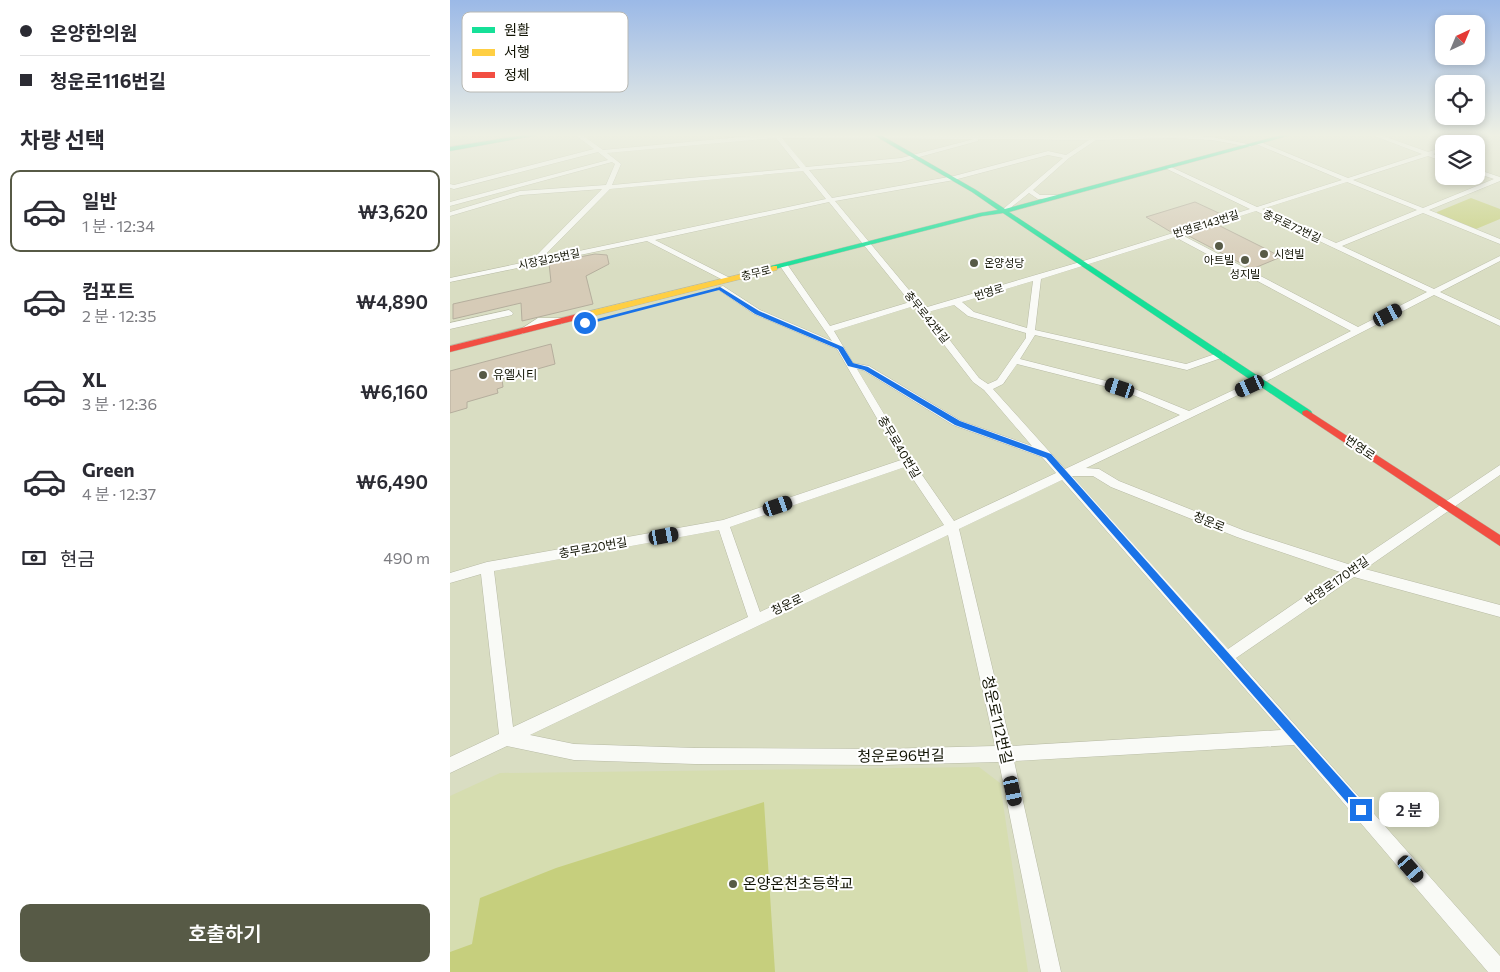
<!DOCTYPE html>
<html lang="ko">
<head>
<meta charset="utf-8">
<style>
  :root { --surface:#fff; --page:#f7f7f7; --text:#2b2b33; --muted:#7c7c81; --line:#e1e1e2; --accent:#575a46 }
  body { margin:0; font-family:Commissioner,"Noto Sans KR",sans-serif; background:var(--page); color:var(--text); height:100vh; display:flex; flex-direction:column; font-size:19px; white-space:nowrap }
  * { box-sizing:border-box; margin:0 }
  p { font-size:16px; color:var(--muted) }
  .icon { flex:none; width:28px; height:28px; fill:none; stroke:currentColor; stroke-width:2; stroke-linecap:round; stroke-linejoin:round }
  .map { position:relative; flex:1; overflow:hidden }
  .panel { display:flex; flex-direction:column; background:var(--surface); width:450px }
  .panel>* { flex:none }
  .top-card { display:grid; align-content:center; height:110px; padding:0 20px; background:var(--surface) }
  .needle { width:32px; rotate:44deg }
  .buttons { position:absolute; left:985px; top:15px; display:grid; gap:10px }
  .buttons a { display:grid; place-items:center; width:50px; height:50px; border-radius:10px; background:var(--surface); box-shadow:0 2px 8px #0003; font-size:25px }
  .end { position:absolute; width:22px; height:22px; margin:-11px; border:6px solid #1a73e8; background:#fff; box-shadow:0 0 0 2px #fff }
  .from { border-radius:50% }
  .bubble { position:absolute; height:35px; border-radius:10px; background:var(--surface); box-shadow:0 2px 8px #0003; font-size:16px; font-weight:600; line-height:35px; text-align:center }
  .car { position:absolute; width:15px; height:30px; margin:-15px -8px; border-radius:6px; box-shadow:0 0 4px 1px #0007; background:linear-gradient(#222 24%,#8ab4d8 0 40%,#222 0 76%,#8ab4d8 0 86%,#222 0) }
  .top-card b { display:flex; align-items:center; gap:18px; height:48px; font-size:19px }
  .top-card b+b { border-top:1px solid var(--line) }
  .top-card i { width:12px; height:12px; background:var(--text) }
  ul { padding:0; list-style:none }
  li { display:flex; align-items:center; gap:15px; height:82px; margin:0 10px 8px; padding:0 10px; border:2px solid transparent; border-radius:10px }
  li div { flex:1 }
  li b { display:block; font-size:19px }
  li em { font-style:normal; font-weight:600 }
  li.current { border-color:var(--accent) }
  li>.icon { width:45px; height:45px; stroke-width:1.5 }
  h2 { padding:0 20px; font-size:22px; line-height:60px }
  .pay { display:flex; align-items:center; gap:12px; height:55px; padding:0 20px; font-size:19px }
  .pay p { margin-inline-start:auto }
  .cta { display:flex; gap:10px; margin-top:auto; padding:10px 20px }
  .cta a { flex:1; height:58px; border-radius:10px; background:var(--accent); color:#fff; font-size:20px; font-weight:600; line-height:58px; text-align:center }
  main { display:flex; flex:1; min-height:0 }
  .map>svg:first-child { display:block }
  .built { fill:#d6ddb0 }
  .green { fill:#c6cf7d }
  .building { fill:#d6cbb7; stroke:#b5ae9d }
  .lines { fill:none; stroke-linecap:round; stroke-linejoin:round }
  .street-casing { stroke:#b7baa4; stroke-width:1 }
  .fast-casing { stroke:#b7baa4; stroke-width:1 }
  .slow-casing { stroke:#b7baa4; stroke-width:1 }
  .jam-casing { stroke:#b7baa4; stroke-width:1 }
  .street { fill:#f9faf6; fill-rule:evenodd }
  .fast { fill:#16e098; fill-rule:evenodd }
  .slow { fill:#ffcf43; fill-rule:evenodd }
  .jam { fill:#f24e42; fill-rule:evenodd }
  .route { fill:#1a73e8 }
  .poi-dot { fill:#575a46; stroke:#fff; stroke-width:2 }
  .labels { text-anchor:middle; stroke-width:4; stroke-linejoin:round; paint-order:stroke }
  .far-street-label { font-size:11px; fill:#111303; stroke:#fff }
  .far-poi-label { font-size:11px; fill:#111303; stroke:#fff; text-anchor:start }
  .poi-label { font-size:12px; fill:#111303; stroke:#fff; text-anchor:start }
  .street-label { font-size:12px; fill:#111303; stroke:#fff }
  .near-street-label { font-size:15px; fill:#111303; stroke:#fff }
  .near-poi-label { font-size:15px; fill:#111303; stroke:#fff; text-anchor:start }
  .key { fill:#fff; stroke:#b8b8b3; stroke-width:1 }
  .key-label { font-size:14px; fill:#111303 }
</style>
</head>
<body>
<main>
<section class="panel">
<div class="top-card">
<b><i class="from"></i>온양한의원</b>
<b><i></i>청운로116번길</b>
</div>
<h2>차량 선택</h2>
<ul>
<li class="current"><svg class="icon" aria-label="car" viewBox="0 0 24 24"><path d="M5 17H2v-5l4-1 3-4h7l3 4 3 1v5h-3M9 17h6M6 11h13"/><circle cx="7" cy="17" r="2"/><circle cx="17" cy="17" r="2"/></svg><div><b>일반</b><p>1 분 · 12:34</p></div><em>₩3,620</em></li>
<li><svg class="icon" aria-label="car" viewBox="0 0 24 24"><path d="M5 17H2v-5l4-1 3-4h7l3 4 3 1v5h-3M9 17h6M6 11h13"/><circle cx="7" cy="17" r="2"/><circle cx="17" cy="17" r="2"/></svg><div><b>컴포트</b><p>2 분 · 12:35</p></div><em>₩4,890</em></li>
<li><svg class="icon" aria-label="car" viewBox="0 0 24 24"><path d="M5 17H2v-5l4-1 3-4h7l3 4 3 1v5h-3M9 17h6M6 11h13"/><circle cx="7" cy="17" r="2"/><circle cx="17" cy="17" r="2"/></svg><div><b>XL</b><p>3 분 · 12:36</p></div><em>₩6,160</em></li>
<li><svg class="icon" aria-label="car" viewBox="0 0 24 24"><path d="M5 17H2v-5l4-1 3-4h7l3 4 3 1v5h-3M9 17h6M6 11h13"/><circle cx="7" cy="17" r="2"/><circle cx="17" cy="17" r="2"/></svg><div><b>Green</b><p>4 분 · 12:37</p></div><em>₩6,490</em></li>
</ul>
<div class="pay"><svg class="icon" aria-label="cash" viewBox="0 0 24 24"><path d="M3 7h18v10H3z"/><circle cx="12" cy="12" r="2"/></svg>현금<p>490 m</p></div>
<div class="cta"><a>호출하기</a></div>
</section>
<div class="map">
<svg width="1050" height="972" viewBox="0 0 1050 972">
  <rect width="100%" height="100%" fill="#d9ddc2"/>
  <path class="built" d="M529,767L550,783L578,972H0V796L50,773Z"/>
  <path class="green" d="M1021,198L1050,209V219L1026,229L987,214V212Z
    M314,802L325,972H0V952L22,944L30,898L106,868Z"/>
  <path class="building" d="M745,202L773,215L721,232L696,217Z
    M768,225L816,249L831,257L802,269L737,235Z
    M145,254L157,255L159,264L136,276L143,304L72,321L71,303L3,319V304L101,282L99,263Z
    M101,344L105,364L52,379L53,387L47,389L48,393L17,402V408L0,413V371Z"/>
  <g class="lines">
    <defs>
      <path id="street" d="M124,134H131L153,150L323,134L645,136L722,134L762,137L803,145L800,147L762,140L722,138L646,140L619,158L583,190L590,195H606L608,196V198L588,199L579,193L554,213L551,211L552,210L613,158L598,155L504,180L385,201L474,308L630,262L800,209L715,168V166H719L807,207L892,180L806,144L808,141L898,178L972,154L919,134H928L978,152L994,147V151L983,154L994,158V162L978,156L903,180L973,208L1044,179L1026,173V169L1050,177V181L979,210L1050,239V244L973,213L892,246L984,289L1050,256V261L990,292L1050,320V326L984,295L813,383L636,468L649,469L669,481L795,531L901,565L1050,465V475L915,569L1050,605V617L904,577L786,658L1050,956V972H1038L844,745L564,761L611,972H591L549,762L430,765L245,764L124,760L57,746L0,773V757L49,734L31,574L0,583V573L37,562L273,520L451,460L387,349L304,314L266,288L273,286L310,310L382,341L330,266L331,264H337L380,326L460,302L379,202L205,240L280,278L281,280L277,282L197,241L0,282V278L81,261L152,189L71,195L0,216V212L70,191L156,185L165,164L162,162L0,206V202L158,160L148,152L4,189L0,188V184L4,185L144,149ZM326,138L350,168L162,185L171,164L157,153ZM332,138L524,139L451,158L356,167ZM528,139L639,140L616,155L598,151L504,176L382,198L359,170L451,162L528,141ZM353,171L376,199L91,259L160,189ZM897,182L967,210L886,243L812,209ZM806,211L977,292L908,327L732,235ZM725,237L901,331L807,379L739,411L680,387L570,359L585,335L737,370L774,357V353L771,352L736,364L585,330L591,279ZM583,281L577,328L524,312L512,302ZM504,305L518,316L576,333V338L547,380L538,384L529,378L478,312ZM464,306L523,382L534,390L582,446L511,421L419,366L403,363L384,331ZM567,364L674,391L730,415L615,469L543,389L553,384ZM407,369L413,370L503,425L592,457L606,473L504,521L461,459ZM455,467L494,525L310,612L280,527ZM622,476H643L661,487L787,537L890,572L778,649ZM612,480L831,730L561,746L509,529ZM269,530L298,617L63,727L44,571ZM498,535L545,746L430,749L245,748L124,744L80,735Z
        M1034,134H1043L1016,144H1007Z
        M59,310L63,313L62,315L0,329V323Z
        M88,318H111L115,321L111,324H90L72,334L68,331Z"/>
      <path id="fast" d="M80,134H94L0,151V147Z
        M422,134H429L526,190L555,209L835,134H845L559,212L861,411L862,413L861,415H853L553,213L532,216L321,270V266L530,213L548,210L522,192Z"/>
      <path id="slow" d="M324,266H327V270L139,317L135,314L136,312Z"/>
      <path id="jam" d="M139,311L142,312V316L0,352V346Z
        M857,410L1050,535V546L853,415L852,413L853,411Z"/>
    </defs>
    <use href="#street" class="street-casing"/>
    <use href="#fast" class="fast-casing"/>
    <use href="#slow" class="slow-casing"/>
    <use href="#jam" class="jam-casing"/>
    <use href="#street" class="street"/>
    <use href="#fast" class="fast"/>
    <use href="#slow" class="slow"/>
    <use href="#jam" class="jam"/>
  </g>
  <linearGradient id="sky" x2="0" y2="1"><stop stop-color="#9bb9e7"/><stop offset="0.5" stop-color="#eef0e4"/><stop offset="1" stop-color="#eef0e4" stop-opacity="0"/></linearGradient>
  <rect width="1050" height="270" fill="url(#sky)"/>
  <path class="route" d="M270,287L309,311L393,347L403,363L418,367L510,421L601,454L915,806L917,810L915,814L911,816L907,814L596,458L505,425L414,370L398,366L388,349L305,314L269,290L135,325L132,323Z"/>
  <g class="poi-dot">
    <circle cx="769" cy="246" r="5"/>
    <circle cx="814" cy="254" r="5"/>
    <circle cx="795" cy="260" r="5"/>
    <circle cx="524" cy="263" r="5"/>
    <circle cx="33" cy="375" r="5"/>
    <circle cx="283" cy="884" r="5"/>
  </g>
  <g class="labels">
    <g class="far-street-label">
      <text transform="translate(756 224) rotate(-17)" y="4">번영로143번길</text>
      <text transform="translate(842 226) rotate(25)" y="4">충무로72번길</text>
      <text transform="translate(99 259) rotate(-12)" y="4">시장길25번길</text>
      <text transform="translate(306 273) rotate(-14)" y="4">충무로</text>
      <text transform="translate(539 292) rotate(-17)" y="4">번영로</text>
      <text transform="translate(477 317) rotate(51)" y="4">충무로42번길</text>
    </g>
    <g class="far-poi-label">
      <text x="824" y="258">시현빌</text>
      <text x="769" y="264" text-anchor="middle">아트빌</text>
      <text x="534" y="267">온양성당</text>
      <text x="795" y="278" text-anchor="middle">성지빌</text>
    </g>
    <g class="poi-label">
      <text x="43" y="379">유엘시티</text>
    </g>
    <g class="street-label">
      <text transform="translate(449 447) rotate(59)" y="4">충무로40번길</text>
      <text transform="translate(910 448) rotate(34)" y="4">번영로</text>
      <text transform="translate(759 522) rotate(22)" y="4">청운로</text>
      <text transform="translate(143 548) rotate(-10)" y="4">충무로20번길</text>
      <text transform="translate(887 581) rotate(-35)" y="4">번영로170번길</text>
      <text transform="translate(337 605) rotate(-25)" y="4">청운로</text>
    </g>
    <g class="near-street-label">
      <text transform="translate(547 720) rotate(77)" y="5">청운로112번길</text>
      <text transform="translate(451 756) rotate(-1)" y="5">청운로96번길</text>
    </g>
    <g class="near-poi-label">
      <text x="293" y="889">온양온천초등학교</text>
    </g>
  </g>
  <rect x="12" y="12" width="166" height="80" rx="8" class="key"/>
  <rect x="22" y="27" width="23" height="6" fill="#16e098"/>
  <rect x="22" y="49" width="23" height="7" fill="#ffcf43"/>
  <rect x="22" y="72" width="23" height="6" fill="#f24e42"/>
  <g class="key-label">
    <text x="54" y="35">원활</text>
    <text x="54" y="57">서행</text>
    <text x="54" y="80">정체</text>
  </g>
</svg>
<div class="buttons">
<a><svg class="needle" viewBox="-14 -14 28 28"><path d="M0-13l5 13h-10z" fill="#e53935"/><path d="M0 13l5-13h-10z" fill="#7c7c81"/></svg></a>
<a><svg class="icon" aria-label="locate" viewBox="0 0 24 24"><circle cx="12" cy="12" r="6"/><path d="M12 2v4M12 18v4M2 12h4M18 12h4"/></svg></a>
<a><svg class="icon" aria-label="layers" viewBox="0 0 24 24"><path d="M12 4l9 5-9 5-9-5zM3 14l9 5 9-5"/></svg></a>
</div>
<i class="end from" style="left:135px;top:323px"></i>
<i class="end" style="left:911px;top:810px"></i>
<div class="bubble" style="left:929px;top:792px;width:60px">2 분</div>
<i class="car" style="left:938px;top:315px;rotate:63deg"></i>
<i class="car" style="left:800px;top:386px;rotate:245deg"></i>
<i class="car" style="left:670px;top:388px;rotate:288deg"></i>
<i class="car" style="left:328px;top:506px;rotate:71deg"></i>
<i class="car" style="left:214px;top:536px;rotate:80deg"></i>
<i class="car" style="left:563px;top:791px;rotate:168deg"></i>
<i class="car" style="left:961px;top:869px;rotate:139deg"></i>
</div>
</main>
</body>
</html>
